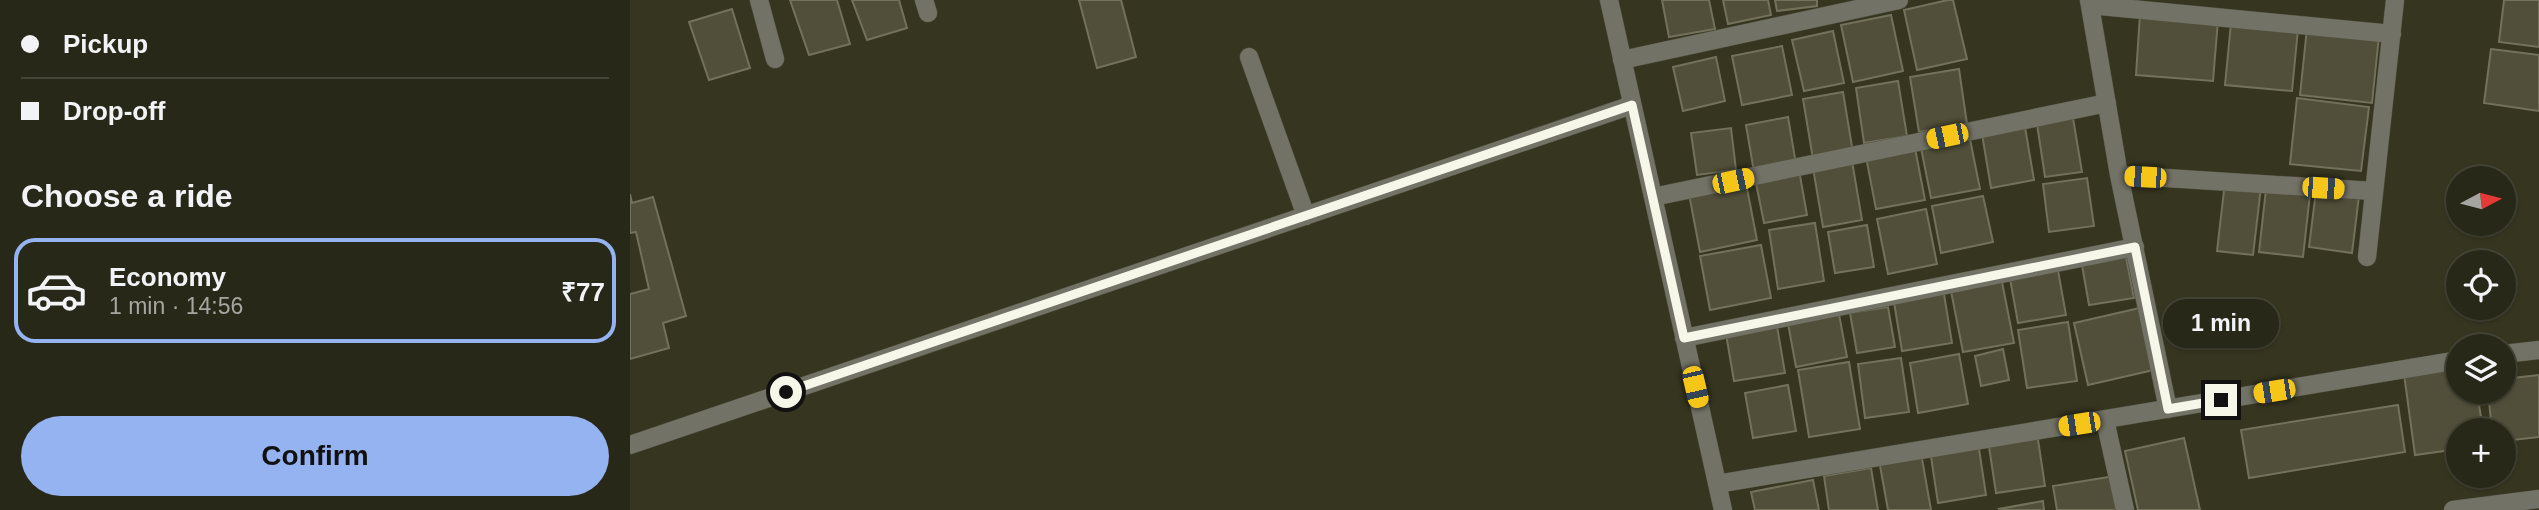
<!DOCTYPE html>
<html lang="en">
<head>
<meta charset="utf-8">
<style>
  :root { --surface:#282818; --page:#343425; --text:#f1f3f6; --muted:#a5a6a2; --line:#444437; --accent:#95b2f1 }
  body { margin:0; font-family:Arial,sans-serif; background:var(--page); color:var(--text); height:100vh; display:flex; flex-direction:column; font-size:26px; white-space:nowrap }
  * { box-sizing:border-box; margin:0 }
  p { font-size:23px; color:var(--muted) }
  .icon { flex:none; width:38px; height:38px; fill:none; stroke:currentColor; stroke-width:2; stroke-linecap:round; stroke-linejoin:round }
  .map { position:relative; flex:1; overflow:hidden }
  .panel { display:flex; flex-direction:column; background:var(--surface); width:630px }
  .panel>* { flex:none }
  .top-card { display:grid; align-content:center; height:154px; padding:0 21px; background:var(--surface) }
  .needle { width:46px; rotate:83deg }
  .buttons { position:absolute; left:1816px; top:166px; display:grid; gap:14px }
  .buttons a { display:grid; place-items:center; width:70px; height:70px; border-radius:50%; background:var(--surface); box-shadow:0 2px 5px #0004,0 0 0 2px var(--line); font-size:35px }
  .end { position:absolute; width:32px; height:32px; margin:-16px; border:9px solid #f6f6e9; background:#111; box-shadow:0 0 0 4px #111 }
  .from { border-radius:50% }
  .bubble { position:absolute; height:49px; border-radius:24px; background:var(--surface); box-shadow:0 2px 5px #0004,0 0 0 2px var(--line); font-size:23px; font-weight:700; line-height:49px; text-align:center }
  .car { position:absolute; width:21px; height:42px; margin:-21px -10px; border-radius:9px; box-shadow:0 0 5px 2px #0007; background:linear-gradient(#f5c518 24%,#345 0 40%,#f5c518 0 76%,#345 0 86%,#f5c518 0) }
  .top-card b { display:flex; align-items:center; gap:24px; height:66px; font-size:26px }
  .top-card b+b { border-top:2px solid var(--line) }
  .top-card i { width:18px; height:18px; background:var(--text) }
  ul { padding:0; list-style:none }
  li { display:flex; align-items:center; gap:21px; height:105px; margin:0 14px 10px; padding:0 7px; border:4px solid transparent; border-radius:21px }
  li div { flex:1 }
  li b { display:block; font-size:26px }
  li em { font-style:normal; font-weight:700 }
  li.on { border-color:var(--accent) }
  li>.icon { width:63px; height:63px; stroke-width:1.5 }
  h2 { padding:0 21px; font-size:32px; line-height:84px }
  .action { display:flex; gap:14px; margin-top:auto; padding:14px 21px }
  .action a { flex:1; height:80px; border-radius:42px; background:var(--accent); color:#111; font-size:28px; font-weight:700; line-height:80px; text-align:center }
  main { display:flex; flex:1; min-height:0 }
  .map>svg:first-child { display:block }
  .building { fill:#514f39; stroke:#72715a; stroke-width:2 }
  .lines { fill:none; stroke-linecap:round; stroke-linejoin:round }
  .minor-casing { stroke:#555440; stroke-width:19 }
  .minor { stroke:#727267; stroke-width:18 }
  .route { stroke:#f6f6e9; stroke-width:9 }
</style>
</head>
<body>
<main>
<section class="panel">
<div class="top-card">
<b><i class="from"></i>Pickup</b>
<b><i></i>Drop-off</b>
</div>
<h2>Choose a ride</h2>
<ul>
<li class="on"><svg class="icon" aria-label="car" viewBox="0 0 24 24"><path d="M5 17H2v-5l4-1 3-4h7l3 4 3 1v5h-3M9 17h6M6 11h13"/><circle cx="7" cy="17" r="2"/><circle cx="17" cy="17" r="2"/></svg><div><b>Economy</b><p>1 min · 14:56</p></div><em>₹77</em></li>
</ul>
<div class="action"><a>Confirm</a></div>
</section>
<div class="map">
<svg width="1909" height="510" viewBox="0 0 1909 510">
  <rect width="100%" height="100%" fill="#363520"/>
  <path class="building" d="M160,0H207L220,44L179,55Z
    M222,0H269L277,28L237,40Z
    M449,0H491L506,57L467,68Z
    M1032,0H1079L1085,29L1039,37Z
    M1093,0H1138L1141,15L1098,24Z
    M1145,0H1187V6L1147,11Z
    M1318,0H1323L1337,59L1287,70L1274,10Z
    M1874,0H1909V47L1869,42Z
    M102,9L120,68L79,80L59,22Z
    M1510,14L1588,20L1583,81L1506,75Z
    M1261,15L1273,71L1223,82L1211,25Z
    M1601,23L1668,29L1662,91L1595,85Z
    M1677,28L1749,36L1742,103L1670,95Z
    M1203,31L1214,83L1174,91L1162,40Z
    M1152,46L1162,95L1112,105L1102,56Z
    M1861,49L1909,55V111L1854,103Z
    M1086,57L1095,101L1053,111L1043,67Z
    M1329,69L1337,124L1289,132L1280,77Z
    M1268,81L1277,136L1234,143L1226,88Z
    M1213,92L1223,153L1183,159L1173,99Z
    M1667,98L1739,107L1731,171L1660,164Z
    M1158,117L1166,164L1124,172L1116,125Z
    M1443,118L1452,172L1415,177L1407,124Z
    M1395,127L1404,180L1361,188L1352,134Z
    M1101,128L1106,170L1067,175L1061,133Z
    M1339,134L1350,189L1301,198L1290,143Z
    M1285,148L1295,200L1246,209L1236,157Z
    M1222,161L1232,220L1193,227L1183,168Z
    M1169,170L1177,215L1134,223L1125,178Z
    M1457,178L1464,226L1419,232L1413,184Z
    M1595,182L1631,187L1623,255L1587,251Z
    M1116,183L1127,240L1070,252L1059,194Z
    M1636,189L1680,194L1673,257L1629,252Z
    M1686,191L1729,196L1722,253L1679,247Z
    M0,194L2,203L23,197L56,316L33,323L39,348L0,359V294L19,289L6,232L0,233Z
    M1353,196L1363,242L1311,253L1302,206Z
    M1296,209L1307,264L1258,274L1247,219Z
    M1185,223L1194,281L1148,289L1139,230Z
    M1237,225L1244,267L1205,273L1198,232Z
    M1131,245L1141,298L1080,310L1070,256Z
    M1496,257L1504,298L1459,305L1452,265Z
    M1427,265L1436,315L1388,323L1379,273Z
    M1372,282L1384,343L1333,352L1321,291Z
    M1313,288L1322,343L1272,351L1263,296Z
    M1258,307L1265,347L1227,353L1220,313Z
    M1514,307L1528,369L1458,385L1444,323Z
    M1208,309L1217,357L1166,367L1157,318Z
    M1438,322L1447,381L1397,388L1388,330Z
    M1147,326L1155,373L1104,381L1096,334Z
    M1373,349L1379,380L1351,386L1345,356Z
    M1329,354L1338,404L1288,413L1280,363Z
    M1271,358L1279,412L1235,418L1228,364Z
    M1219,362L1230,429L1179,437L1168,370Z
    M1829,366V392H1847L1853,430H1829V449L1785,455L1774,374Z
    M1909,375V437L1874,441V430H1862L1858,392H1874V379Z
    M1158,385L1166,431L1123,438L1115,393Z
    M1768,405L1775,452L1619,478L1611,430Z
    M1407,433L1415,486L1366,493L1358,440Z
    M1554,438L1570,510H1508L1495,451Z
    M1348,442L1356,495L1308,503L1300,450Z
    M1291,453L1301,510H1258L1249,460Z
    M1241,468L1248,510H1199L1194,476Z
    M1485,476L1490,510H1427L1423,486Z
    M1183,480L1189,510H1125L1121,492Z
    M1413,501L1414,510H1370L1369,509Z"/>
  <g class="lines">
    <defs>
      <path id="minor" d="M129,0L145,59
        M294,0L298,13
        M979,0L1093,510
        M1459,0L1489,175L1538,409
        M1460,5L1762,34
        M619,57L676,216
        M992,60L1269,0
        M1489,175L1743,191
        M1023,197L1477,103
        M1737,257L1765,0
        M1054,338L1505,247
        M1874,354L1909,350
        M1475,420L1495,510
        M0,445L1002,105
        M1087,484L1829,360
        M1823,510L1909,499"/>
    </defs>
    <use href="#minor" class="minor-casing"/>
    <use href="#minor" class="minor"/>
  </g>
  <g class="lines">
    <path class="route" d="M156,392L1002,105L1054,338L1505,247L1538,409L1591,400"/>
  </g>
</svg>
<div class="buttons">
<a><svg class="needle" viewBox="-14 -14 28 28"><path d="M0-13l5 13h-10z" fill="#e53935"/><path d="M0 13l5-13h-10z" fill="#a5a6a2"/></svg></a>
<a><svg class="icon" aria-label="locate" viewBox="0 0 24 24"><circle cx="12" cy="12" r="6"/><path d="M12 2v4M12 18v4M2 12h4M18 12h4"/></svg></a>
<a><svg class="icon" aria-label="layers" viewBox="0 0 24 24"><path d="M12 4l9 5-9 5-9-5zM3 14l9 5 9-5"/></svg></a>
<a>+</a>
</div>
<i class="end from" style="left:156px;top:392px"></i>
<i class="end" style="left:1591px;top:400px"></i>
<div class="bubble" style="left:1533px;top:299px;width:116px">1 min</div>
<i class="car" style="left:1317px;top:136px;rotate:258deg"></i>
<i class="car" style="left:1515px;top:177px;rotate:273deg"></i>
<i class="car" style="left:1103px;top:181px;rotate:78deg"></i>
<i class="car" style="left:1693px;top:188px;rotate:94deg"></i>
<i class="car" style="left:1065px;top:387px;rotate:167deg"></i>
<i class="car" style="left:1644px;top:391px;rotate:261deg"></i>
<i class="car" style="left:1449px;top:424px;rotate:261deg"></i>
</div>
</main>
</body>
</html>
